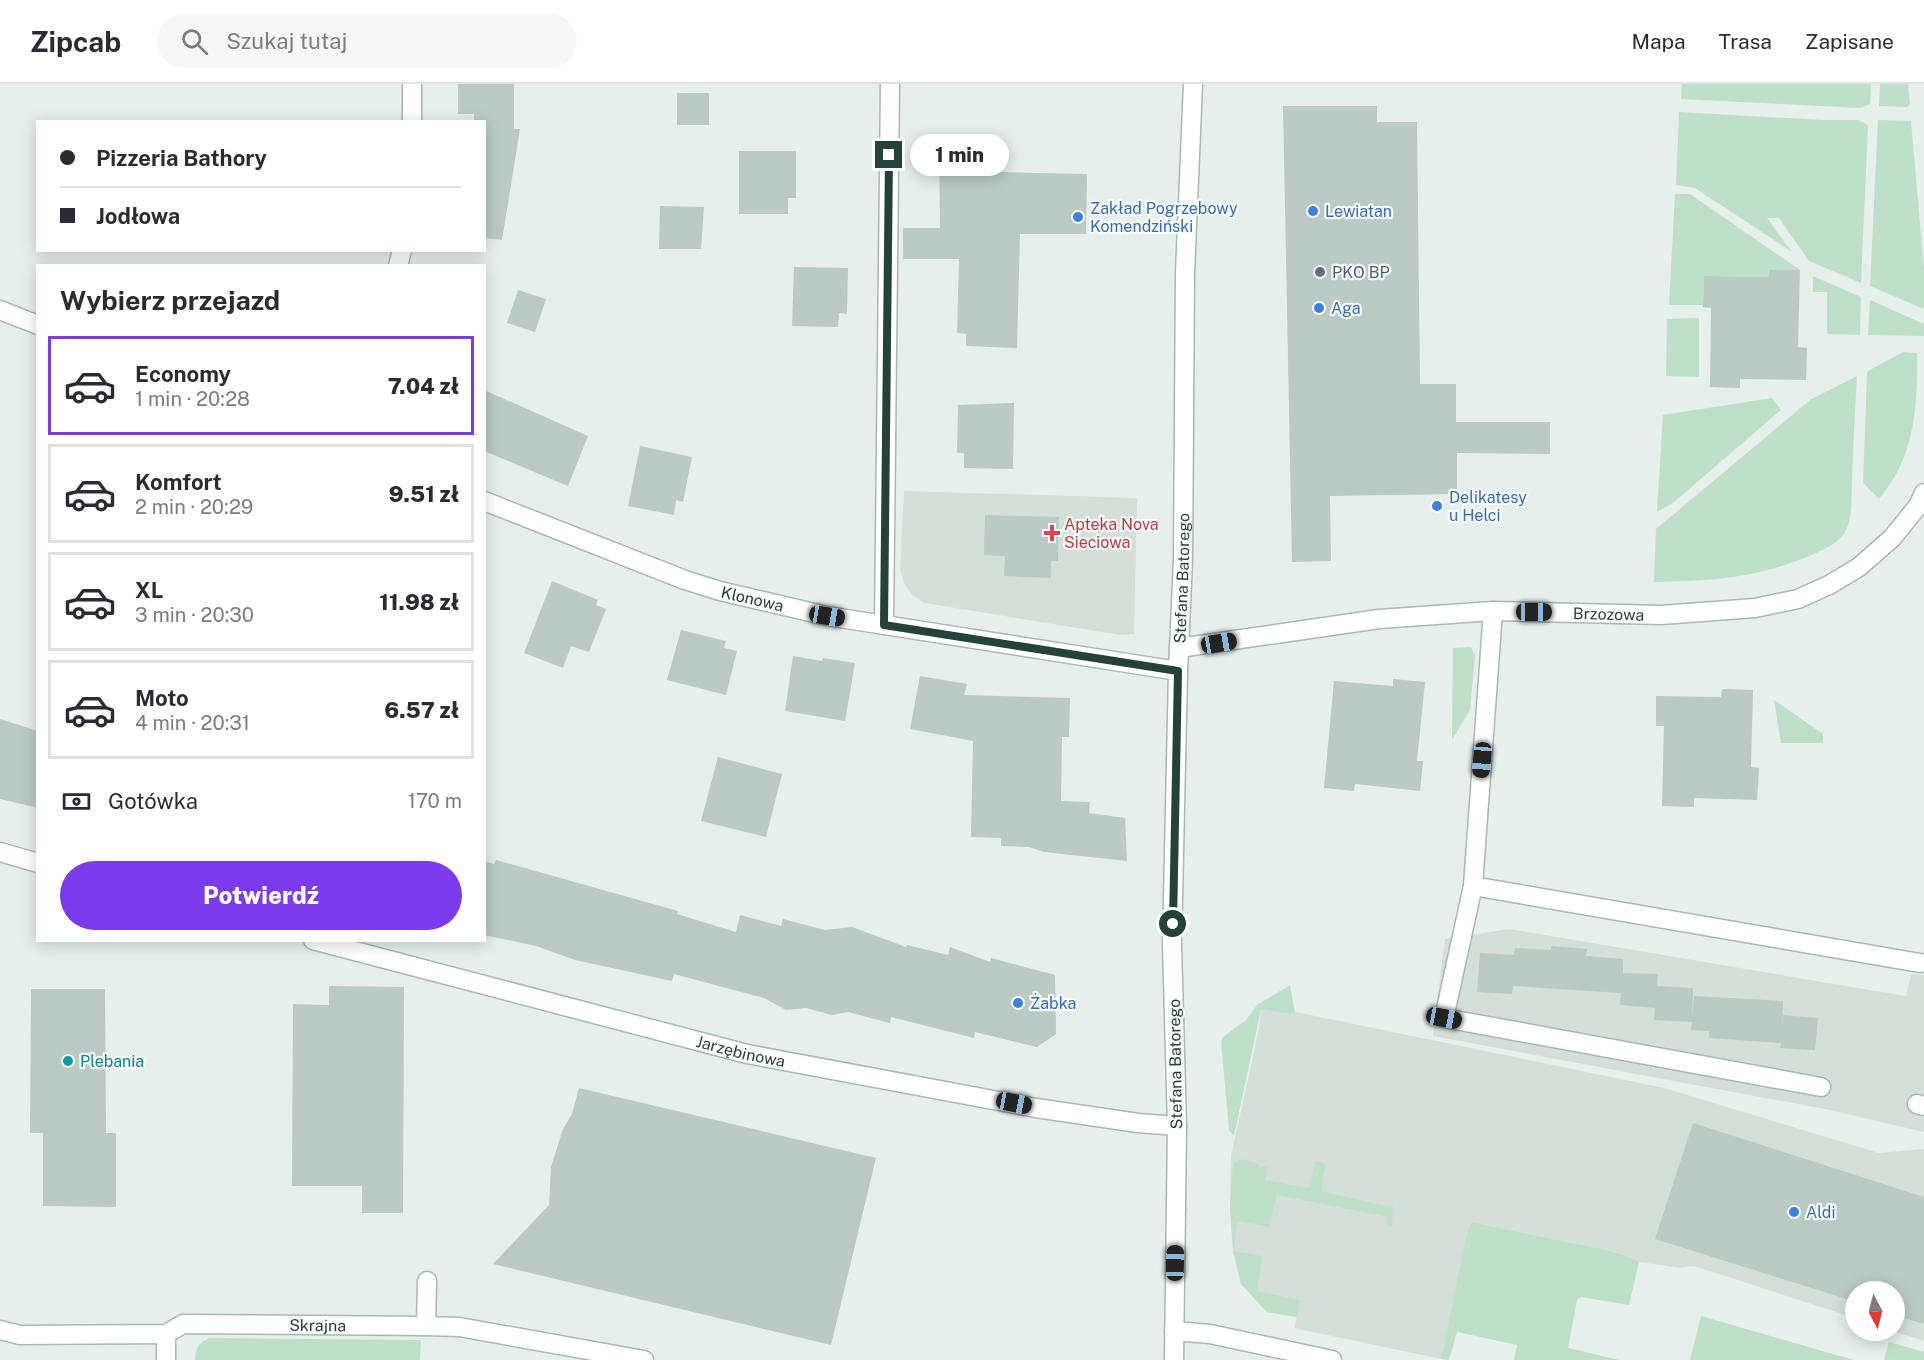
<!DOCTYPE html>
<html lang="pl">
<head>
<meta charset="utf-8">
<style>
  :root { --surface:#fff; --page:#f7f7f7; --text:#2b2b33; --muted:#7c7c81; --line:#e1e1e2; --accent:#7c3aed }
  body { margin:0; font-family:"Public Sans",sans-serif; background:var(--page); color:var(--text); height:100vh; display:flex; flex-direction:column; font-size:22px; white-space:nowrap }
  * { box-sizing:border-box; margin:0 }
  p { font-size:20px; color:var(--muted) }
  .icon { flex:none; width:33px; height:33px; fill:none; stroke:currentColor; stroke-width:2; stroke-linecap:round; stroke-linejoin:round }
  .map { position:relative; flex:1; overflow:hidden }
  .panel { position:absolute; left:36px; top:180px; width:450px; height:678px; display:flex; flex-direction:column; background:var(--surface); border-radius:0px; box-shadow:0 3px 15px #0003 }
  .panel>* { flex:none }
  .hud { position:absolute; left:36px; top:36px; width:450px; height:132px; border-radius:0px; box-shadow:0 3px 15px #0003; display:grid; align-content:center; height:132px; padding:0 24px; background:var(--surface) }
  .needle { width:39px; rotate:173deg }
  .tools { position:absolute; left:1845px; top:1197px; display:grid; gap:12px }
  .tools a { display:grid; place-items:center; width:60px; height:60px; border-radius:50%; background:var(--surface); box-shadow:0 3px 15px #0003; font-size:30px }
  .end { position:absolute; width:27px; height:27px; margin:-14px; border:8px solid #24423a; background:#fff; box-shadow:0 0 0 3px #fff }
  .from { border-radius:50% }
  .bubble { position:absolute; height:42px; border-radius:21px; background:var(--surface); box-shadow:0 3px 15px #0003; font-size:20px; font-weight:800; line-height:42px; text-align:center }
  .car { position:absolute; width:18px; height:36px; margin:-18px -9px; border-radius:8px; box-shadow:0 0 4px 2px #0007; background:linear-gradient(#222 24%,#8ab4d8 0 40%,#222 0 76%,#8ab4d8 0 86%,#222 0) }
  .hud b { display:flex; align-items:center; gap:21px; height:57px; font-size:22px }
  .hud b+b { border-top:2px solid var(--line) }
  .hud i { width:15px; height:15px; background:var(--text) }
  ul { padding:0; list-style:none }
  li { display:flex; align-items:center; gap:18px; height:99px; margin:0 12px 9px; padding:0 12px; border:3px solid var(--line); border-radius:0px }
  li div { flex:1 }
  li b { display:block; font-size:22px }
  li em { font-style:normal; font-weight:800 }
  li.current { border-color:var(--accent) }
  li>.icon { width:54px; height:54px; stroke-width:1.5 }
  h2 { padding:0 24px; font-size:27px; line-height:72px }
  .pay { display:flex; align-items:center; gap:15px; height:66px; padding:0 24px; font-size:22px }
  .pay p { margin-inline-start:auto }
  .cta { display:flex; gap:12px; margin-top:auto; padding:12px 24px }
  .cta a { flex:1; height:69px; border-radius:36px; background:var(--accent); color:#fff; font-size:24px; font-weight:800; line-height:69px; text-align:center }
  header { display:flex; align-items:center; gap:36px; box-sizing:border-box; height:84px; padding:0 30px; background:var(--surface); border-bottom:2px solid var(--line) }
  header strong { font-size:28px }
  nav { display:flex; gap:33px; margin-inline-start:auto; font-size:21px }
  .search { width:420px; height:54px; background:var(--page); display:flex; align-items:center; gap:15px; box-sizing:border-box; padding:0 21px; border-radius:33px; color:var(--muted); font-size:22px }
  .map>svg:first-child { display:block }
  .built { fill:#d4dfda }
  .green { fill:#bfe0c8 }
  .building { fill:#bbcac4 }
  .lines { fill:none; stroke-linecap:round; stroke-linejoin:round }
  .minor-casing { stroke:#a8b8b2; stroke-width:21 }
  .minor { stroke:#fff; stroke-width:18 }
  .route { stroke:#24423a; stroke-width:8 }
  .shop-dot { fill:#3f7fe0; stroke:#f7fbf9; stroke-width:2 }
  .service-dot { fill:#5c6f8a; stroke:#f7fbf9; stroke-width:2 }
  .health-dot { fill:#e0444e; stroke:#f7fbf9; stroke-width:2 }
  .culture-dot { fill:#0f9aa8; stroke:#f7fbf9; stroke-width:2 }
  .labels { text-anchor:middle; stroke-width:4.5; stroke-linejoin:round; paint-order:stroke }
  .shop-label { font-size:16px; fill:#366cbe; stroke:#f7fbf9; text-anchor:start }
  .service-label { font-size:16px; fill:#4e5e75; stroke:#f7fbf9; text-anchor:start }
  .health-label { font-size:16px; fill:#be3a42; stroke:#f7fbf9; text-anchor:start }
  .street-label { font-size:16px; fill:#24423a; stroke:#f7fbf9 }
  .culture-label { font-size:16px; fill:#0d838f; stroke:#f7fbf9; text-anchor:start }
</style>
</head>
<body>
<header>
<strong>Zipcab</strong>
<div class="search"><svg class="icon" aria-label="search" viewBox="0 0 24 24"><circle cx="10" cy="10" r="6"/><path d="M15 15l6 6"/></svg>Szukaj tutaj</div>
<nav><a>Mapa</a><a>Trasa</a><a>Zapisane</a></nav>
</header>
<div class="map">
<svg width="1924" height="1276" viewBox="0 0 1924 1276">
  <rect width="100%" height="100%" fill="#e6efeb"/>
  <path class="built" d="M904,407L1137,414L1134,550L1120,551L925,519L912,511L904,499L900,485Z
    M1509,845L1906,912L1911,890L1924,891V1048L1830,1026L1433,952L1445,855Z
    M1261,924L1290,930L1291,927L1664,1004L1879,1069L1924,1065V1257L1893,1247L1894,1208H1856L1855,1234L1694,1182L1680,1184L1639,1178L1628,1172L1602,1165L1471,1138L1465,1156L1441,1275L1294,1244L1297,1233L1267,1228L1241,1200L1233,1167L1230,1124L1231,1072L1259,945Z"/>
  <path class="green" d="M1682,0H1871L1870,20L1861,24L1681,15Z
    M1880,0H1908L1910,20L1907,23L1879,22Z
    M1679,28L1822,36H1859L1868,41L1861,199L1809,177L1779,134H1767L1792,168L1695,104L1676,101Z
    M1878,36L1911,37L1924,185V225L1870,202Z
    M1675,110H1690L1800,186L1769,187V193L1704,192L1703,221H1669Z
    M1813,192L1861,213L1860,251L1827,250V208H1813Z
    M1870,216L1924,240V252L1868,251Z
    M1699,234V293L1666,292L1667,235Z
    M1903,268L1917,269C1918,320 1915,374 1879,415L1863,399L1867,289L1868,287Z
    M1857,292C1855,327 1853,362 1852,397C1851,412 1853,432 1846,446C1841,458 1825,465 1814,470C1758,494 1714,497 1654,498L1656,445L1810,316Z
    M1772,314L1781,326L1674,418L1657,428L1663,331Z
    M1471,563L1475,572L1470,626L1452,656L1453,564Z
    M1774,616L1823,650V659H1781Z
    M1290,901L1295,929L1291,928V930L1261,925L1234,1052L1229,1046L1221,958L1223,953L1246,936L1257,921Z
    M1240,1075L1257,1079L1260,1084L1268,1081L1265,1096L1309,1104L1315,1078L1317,1077L1326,1080L1321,1107L1385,1122H1393L1392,1142L1389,1143L1387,1140L1388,1133L1277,1111L1269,1143L1238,1137L1233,1167L1262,1172V1174L1257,1207L1300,1216L1297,1233L1267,1228L1241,1200L1233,1167L1230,1124L1233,1080Z
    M1471,1138L1602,1165L1628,1172L1639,1178L1629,1221L1581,1213L1577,1216L1568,1264L1619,1276H1514L1517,1261L1457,1248L1449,1276L1441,1275L1465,1156Z
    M1701,1232L1854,1276H1690Z
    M209,1254L421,1256L420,1276H195C195,1264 199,1259 209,1254Z
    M1889,1258L1924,1268V1276H1884Z"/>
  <path class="building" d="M458,0H514V45H520L502,156L484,154V38H474V30H458Z
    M677,9H709V41H677Z
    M1283,22H1377V38H1417L1420,300H1456V338H1550V370L1457,369V410L1330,412L1331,477L1292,478Z
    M998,57V88L1087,90L1086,150H1020L1017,264L966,262V250L957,249L959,175H903V144H940L939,58Z
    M739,67H796V114H788V130H739Z
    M660,122L704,123L701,165H659Z
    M794,183L848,184L847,230L839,229L838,243L792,242Z
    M1769,186H1800L1798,263L1807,264L1806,296L1740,295V304L1710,303L1711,224L1703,223L1704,192L1769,193Z
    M518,206L546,215L535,248L507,239Z
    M484,306L588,352L568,402L484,367Z
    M1014,319L1013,385L964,384V369H957L958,321Z
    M640,362L692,373L683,418L676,416L674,431L628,422Z
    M985,431L1059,433L1058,477H1051V494L1004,492L1005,472L984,471Z
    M552,497L598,516L596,521L606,525L589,568L571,562L563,584L524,569Z
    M681,546L726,557L724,564L737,567L726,611L667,596Z
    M793,572L822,577L823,574L855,579L845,637L785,627Z
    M920,592L967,600L964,611L1070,614L1069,653H1062L1061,717L1090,718L1089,729L1125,734L1127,777L1044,768L1029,763L1001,762V754L971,753L973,657L910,645Z
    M1393,595L1425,598L1417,677H1423L1420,707L1355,700L1354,707L1324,704L1334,597L1393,602Z
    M1722,605L1753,606L1751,683L1759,684L1757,716L1694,714V723L1662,722L1664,642H1656V612L1721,613Z
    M0,635L38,647V724L0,715Z
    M718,673L782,690L766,753L701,737Z
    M496,776L678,827L677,830L736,848L740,831L781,842L783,835L825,846L852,843L906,863L907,861L948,871L950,863L990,878L991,874L1055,891L1056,950L1037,963L975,948L974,954L891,933L890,939L848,928L832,931L806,924L786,926L764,914L674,890L672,897L575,876L536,862L484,851V777L494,780Z
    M1551,862L1587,865L1586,872L1623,875V889L1658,890L1657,902L1693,904L1692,934L1694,912L1783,917L1782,942L1783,931L1818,934L1815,966L1780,964L1781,959L1709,954V947L1691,946L1692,938L1654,936L1655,922V924L1620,921L1621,909L1513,902L1512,910L1477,908L1480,869L1514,871L1515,864L1551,866Z
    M329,902L404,903L403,1129H362V1102H292L293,920L329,921Z
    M31,905H105L106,1049H116V1123L43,1122V1049H30Z
    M579,1004L876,1074L831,1261L493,1180L549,1121L551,1083L563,1045L572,1030Z
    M1693,1039L1924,1113V1240L1894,1231V1208H1856V1218L1655,1155Z"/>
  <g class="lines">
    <defs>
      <g id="minor">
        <path d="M412,38V0"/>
        <path d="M398,182L402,166"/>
        <path d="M0,226L38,241"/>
        <path id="s1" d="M484,417L685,496L720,507L827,532L1178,587"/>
        <path d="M1493,527L1473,802L1444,934L1821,1003"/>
        <path d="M884,541L890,0"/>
        <path id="s2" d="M1179,564L1379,535L1493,527L1661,531L1755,524L1798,515L1829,501L1859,483L1892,454L1918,422L1924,409"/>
        <path d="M0,768L38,779"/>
        <path d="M1473,802L1920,879"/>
        <path id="s3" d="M313,856L747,970L1036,1024L1138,1039L1177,1042"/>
        <path d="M1917,1020L1924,1022"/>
        <path d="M426,1242L459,1243L644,1276"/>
        <path id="s4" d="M0,1246L20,1251L166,1250L183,1240L426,1242L427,1197"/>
        <path d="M1174,1247L1210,1250L1332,1276"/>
        <path d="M166,1276V1250"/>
        <path id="s5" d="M1174,1276L1177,1042L1172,860L1178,587L1183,476L1185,189L1193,0"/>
      </g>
    </defs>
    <use href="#minor" class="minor-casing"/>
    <use href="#minor" class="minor"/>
  </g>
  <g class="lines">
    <path class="route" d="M889,71L884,541L1178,587L1173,840"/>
  </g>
  <g class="shop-dot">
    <circle cx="1313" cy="127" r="6"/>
    <circle cx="1078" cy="133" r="6"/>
    <circle cx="1319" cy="224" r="6"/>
    <circle cx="1437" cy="422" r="6"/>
    <circle cx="1018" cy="919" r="6"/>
    <circle cx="1794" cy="1128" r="6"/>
  </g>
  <circle class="service-dot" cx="1320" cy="188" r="6"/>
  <path class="health-dot" d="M1049 440h6v6h6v6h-6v6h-6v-6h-6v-6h6z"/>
  <circle class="culture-dot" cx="68" cy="977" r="6"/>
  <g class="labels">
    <g class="shop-label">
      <text x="1090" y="130">Zakład Pogrzebowy<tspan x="1090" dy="18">Komendziński</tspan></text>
      <text x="1325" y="133">Lewiatan</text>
      <text x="1331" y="230">Aga</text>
      <text x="1449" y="419">Delikatesy<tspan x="1449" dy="18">u Helci</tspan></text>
      <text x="1030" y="925">Żabka</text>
      <text x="1806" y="1134">Aldi</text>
    </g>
    <g class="service-label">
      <text x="1332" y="194">PKO BP</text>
    </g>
    <g class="health-label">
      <text x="1064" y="446">Apteka Nova<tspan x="1064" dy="18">Sieciowa</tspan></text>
    </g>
    <g class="street-label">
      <text dy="6" stroke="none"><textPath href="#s5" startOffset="782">Stefana Batorego</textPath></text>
      <text dy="6" stroke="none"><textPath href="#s1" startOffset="286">Klonowa</textPath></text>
      <text dy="6" stroke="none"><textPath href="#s2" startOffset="432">Brzozowa</textPath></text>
      <text dy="6" stroke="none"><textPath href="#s3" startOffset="442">Jarzębinowa</textPath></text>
      <text transform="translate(1175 980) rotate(-91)" y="6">Stefana Batorego</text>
      <text dy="6" stroke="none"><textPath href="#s4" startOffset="321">Skrajna</textPath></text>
    </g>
    <g class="culture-label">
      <text x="80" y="983">Plebania</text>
    </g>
  </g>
</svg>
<div class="tools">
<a><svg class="needle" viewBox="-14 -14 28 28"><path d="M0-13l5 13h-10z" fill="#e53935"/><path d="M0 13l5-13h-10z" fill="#7c7c81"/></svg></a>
</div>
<i class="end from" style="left:1173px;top:840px"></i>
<i class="end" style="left:889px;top:71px"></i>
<div class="bubble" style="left:910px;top:50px;width:99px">1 min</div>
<i class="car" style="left:1534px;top:528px;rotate:90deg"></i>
<i class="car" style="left:827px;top:532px;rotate:99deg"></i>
<i class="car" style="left:1219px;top:559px;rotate:81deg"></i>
<i class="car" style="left:1482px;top:676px;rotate:185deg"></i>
<i class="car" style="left:1444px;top:934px;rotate:101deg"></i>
<i class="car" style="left:1014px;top:1019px;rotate:101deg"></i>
<i class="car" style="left:1175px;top:1179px;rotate:1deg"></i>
<div class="hud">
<b><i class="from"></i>Pizzeria Bathory</b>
<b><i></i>Jodłowa</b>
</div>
<section class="panel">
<h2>Wybierz przejazd</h2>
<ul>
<li class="current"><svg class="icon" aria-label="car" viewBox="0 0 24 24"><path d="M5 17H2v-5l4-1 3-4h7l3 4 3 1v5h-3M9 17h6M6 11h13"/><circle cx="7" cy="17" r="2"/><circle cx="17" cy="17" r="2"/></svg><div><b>Economy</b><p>1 min · 20:28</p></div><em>7.04 zł</em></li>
<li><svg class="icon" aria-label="car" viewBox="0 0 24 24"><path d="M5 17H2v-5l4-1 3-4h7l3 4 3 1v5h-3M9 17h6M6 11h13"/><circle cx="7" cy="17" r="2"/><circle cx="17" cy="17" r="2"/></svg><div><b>Komfort</b><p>2 min · 20:29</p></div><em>9.51 zł</em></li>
<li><svg class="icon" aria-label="car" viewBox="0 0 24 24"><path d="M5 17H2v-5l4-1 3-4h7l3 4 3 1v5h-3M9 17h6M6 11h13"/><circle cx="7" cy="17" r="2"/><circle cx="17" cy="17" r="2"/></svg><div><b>XL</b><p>3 min · 20:30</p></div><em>11.98 zł</em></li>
<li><svg class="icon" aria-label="car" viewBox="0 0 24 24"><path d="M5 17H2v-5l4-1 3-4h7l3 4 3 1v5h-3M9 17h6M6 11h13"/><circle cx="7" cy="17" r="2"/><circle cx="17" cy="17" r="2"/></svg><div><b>Moto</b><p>4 min · 20:31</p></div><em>6.57 zł</em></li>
</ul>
<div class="pay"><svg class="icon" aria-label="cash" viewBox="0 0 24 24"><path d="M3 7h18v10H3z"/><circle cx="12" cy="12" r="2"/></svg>Gotówka<p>170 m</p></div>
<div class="cta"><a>Potwierdź</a></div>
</section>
</div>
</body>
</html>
